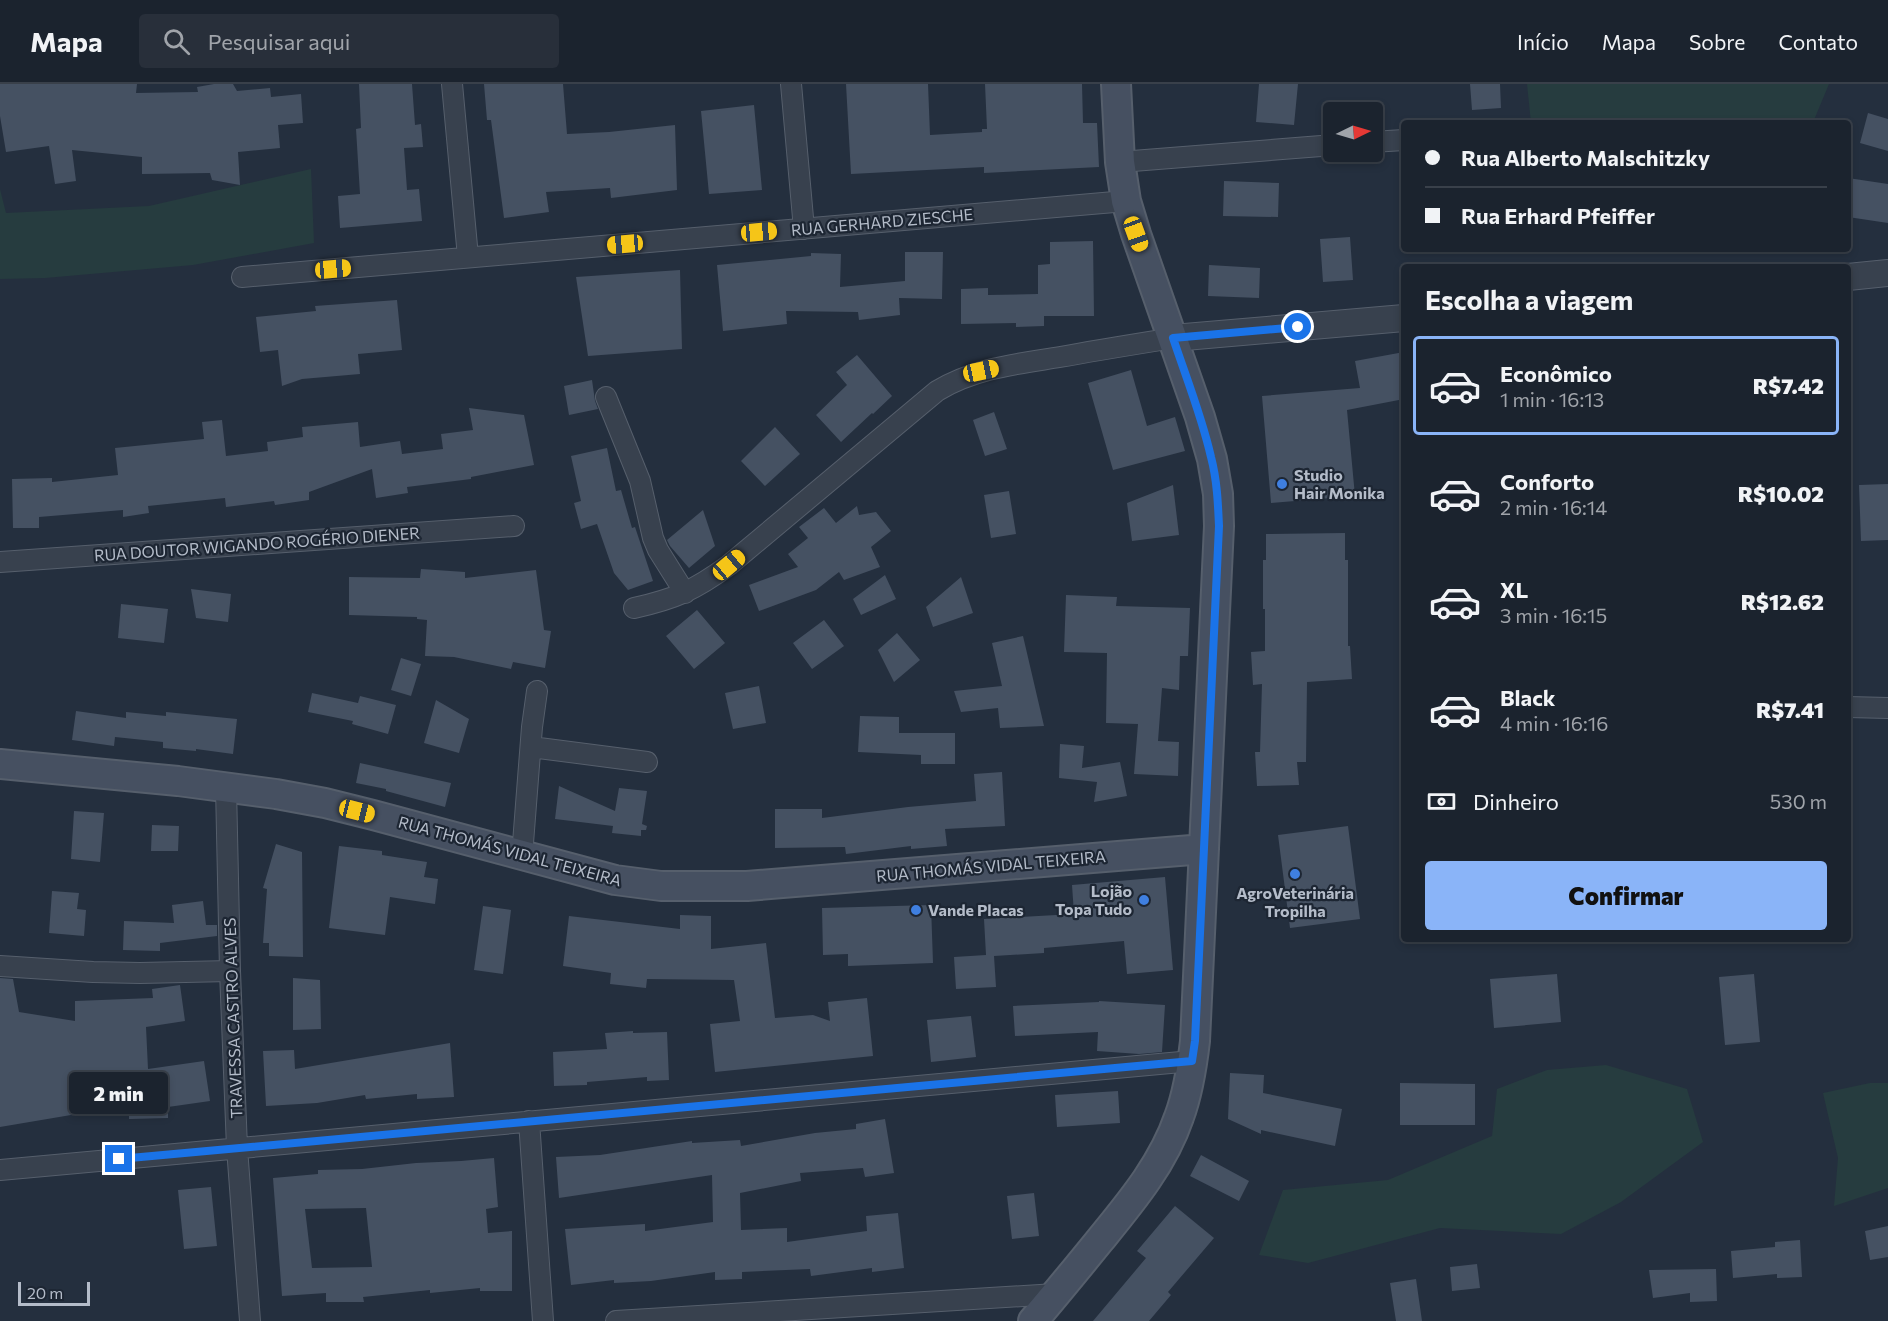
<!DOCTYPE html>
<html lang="pt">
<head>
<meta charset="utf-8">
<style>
  :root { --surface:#1b232e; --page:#282f3a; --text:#f1f3f6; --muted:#a0a4aa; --line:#39404a; --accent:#8ab4f8 }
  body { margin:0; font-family:Commissioner,sans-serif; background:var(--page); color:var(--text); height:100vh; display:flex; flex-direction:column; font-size:22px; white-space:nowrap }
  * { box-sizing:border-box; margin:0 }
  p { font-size:20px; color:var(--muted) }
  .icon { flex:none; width:33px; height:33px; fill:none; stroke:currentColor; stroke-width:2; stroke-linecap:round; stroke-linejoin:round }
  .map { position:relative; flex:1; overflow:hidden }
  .details { position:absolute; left:1401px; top:180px; width:450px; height:678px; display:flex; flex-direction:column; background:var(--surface); border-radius:6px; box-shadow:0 3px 9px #0003,0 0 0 2px var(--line) }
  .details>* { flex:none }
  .guide { position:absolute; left:1401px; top:36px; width:450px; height:132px; border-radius:6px; box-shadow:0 3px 9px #0003,0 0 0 2px var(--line); display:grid; align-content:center; height:132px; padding:0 24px; background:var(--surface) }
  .needle { width:39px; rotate:85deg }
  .buttons { position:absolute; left:1323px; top:18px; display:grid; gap:12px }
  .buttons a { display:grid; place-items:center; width:60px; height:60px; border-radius:6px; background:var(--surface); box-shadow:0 3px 9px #0003,0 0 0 2px var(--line); font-size:30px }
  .scale { position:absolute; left:18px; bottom:15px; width:72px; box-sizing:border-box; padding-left:6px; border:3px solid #b4bcc9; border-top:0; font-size:16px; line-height:21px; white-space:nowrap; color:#b4bcc9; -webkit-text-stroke:4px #1d2633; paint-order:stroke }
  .end { position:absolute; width:27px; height:27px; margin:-14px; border:8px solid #1a73e8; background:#fff; box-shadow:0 0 0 3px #fff }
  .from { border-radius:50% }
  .bubble { position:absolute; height:42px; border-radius:6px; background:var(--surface); box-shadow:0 3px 9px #0003,0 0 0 2px var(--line); font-size:20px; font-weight:800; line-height:42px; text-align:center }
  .car { position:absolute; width:18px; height:36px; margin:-18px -9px; border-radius:8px; box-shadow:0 0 4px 2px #0007; background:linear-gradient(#f5c518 24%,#345 0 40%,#f5c518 0 76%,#345 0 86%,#f5c518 0) }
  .guide b { display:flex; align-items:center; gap:21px; height:57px; font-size:22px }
  .guide b+b { border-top:2px solid var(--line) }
  .guide i { width:15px; height:15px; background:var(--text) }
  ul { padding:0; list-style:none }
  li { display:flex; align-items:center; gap:18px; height:99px; margin:0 12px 9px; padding:0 12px; border:3px solid transparent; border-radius:6px }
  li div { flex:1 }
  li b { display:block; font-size:22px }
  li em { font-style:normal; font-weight:800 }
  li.active { border-color:var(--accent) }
  li>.icon { width:54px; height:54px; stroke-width:1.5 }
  h2 { padding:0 24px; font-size:27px; line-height:72px }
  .pay { display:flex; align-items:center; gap:15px; height:66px; padding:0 24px; font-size:22px }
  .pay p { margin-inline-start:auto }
  .cta { display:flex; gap:12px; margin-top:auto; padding:12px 24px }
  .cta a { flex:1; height:69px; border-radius:6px; background:var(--accent); color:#111; font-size:24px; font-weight:800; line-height:69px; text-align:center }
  header { display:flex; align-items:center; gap:36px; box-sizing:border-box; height:84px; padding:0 30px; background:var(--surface); border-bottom:2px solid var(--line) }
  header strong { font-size:28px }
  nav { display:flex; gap:33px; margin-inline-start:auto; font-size:21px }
  .search { width:420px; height:54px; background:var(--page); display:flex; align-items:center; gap:15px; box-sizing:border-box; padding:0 21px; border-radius:6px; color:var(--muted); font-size:22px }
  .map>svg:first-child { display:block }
  .green { fill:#263c3f }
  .building { fill:#455162; fill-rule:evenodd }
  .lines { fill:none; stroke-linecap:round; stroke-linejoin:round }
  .minor-casing { stroke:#565f6c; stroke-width:22 }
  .tertiary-casing { stroke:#565f6c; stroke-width:28 }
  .secondary-casing { stroke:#565f6c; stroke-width:32 }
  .minor { stroke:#38414e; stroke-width:20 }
  .tertiary { stroke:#38414e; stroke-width:26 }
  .secondary { stroke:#465061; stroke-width:28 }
  .route { stroke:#1a73e8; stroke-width:8 }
  .shop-dot { fill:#3f7fe0; stroke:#1d2633; stroke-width:2 }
  .labels { text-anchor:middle; stroke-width:4.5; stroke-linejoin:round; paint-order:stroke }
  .street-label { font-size:16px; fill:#b4bcc9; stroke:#1d2633 }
  .poi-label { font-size:16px; font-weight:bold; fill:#b4bcc9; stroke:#1d2633; text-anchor:start }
</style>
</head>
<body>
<header>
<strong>Mapa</strong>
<div class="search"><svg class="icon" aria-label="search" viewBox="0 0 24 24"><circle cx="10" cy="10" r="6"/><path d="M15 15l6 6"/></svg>Pesquisar aqui</div>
<nav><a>Início</a><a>Mapa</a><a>Sobre</a><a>Contato</a></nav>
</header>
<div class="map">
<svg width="1888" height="1237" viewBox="0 0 1888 1237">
  <rect width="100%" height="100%" fill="#242f3e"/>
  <path class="green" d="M1527,0H1829L1814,36H1760L1717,39H1531Z
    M311,85L314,159L193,181L45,194L0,195V105L6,129L149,122Z
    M1606,981L1687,1005L1703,1058L1621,1118L1561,1150L1440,1144L1308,1179L1259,1171L1283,1106L1388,1096L1492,1052L1497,1005L1547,986Z
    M1870,999H1888V1104L1834,1122L1838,1074L1823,1009Z"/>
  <path class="building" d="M0,0H137L136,9L198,8L197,3L214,0H233L237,7L270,4L271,13L301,10L303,39L278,41L280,64L238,68L240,101L212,96L210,89L142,90V73L72,66L76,97L55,100L49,62L6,68L0,32Z
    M359,0H412L415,41L421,40L423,63L404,64L407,106L419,105L422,137L340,144L338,112L360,110L356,45L361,44Z
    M484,0H563L567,50L609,48L675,41L677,106L611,114L610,104L546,108L549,128L504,134L491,36H487Z
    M846,0H928L930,51L982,48V45H987L985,0H1082L1083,39H1097L1099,83L984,89V83L851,90Z
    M1259,0H1298L1294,41L1256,38Z
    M1470,0H1500L1501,24L1472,26Z
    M754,21L762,106L709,110L701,27Z
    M1868,29L1888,35V67L1860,59Z
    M1848,94L1888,100V139L1848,133Z
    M1224,97L1279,99L1278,133L1223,132Z
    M1350,153L1353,196L1323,198L1320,155Z
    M1093,157L1094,232H1044V242L1016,243V239L961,240V205L988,204V211L1038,210V181L1050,180V158Z
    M905,168H943L942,215L899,214L900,231L859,236L858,228L786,227L787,240L723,247L717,181L811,172V169L841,170L840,203L905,197Z
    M1209,181L1260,184L1259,214L1208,212Z
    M680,186L682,265L588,272L576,193Z
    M397,216L402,266L358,270L360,290L302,295L282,302L278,266L260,268L256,233L316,227L315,222Z
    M1404,268V315L1347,326L1355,412L1271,419L1262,312L1360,304L1355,277Z
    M857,271L892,312L873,330L872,329L841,358L816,331L847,301L836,288Z
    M1131,286L1147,342L1175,333L1185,367L1113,386L1088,299Z
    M592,296L595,317L598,325L569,331L564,302Z
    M469,324L524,331L534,381L471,393V395L407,403L408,409L376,414L372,385L309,408V416L275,421L274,417L226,423L225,414L148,422L149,429L123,433V426L39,433V444H13L12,395L52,394V398L118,391L115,364L204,355L202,338L222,336L226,372L268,367L267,358L303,353L302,343L358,338L360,363L400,357L402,370L443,365L441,350L473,346Z
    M994,328L1007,365L985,372L973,336Z
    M775,343L800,370L765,402L741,377Z
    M607,364L616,407L621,406L632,444L635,443L653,497L628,506L614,489L597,440L581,445L574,419L581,417L571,372Z
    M1888,400V456L1861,457L1859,401Z
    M1173,401L1179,451L1132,457L1127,419Z
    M1009,407L1016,450L991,454L984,411Z
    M857,422L859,431L876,428L891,447L871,463L880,483L844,496L839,488L816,506L759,527L749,501L798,483L788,470L808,454L799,443L824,424L836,439Z
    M703,426L715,462L689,484L670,462L667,456Z
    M1345,449V476H1348V562H1350L1352,595L1307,598L1306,678H1297L1299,701L1257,702L1255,668H1260L1262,600L1253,601L1251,568L1265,567V525H1263V476H1266V450Z
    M421,485L465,488V494L536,486L544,546L551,547L545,584L513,578L511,585L454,573L425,572L427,536L417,535V533L349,531V493L420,494Z
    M885,491L896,515L861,531L853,515Z
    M961,493L973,529L933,543L926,523Z
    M191,505L231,510L228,538L196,534Z
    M1066,511L1117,513L1116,522L1190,524L1188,572H1180L1179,606L1162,604L1158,657L1179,658L1178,692L1134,690L1138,640L1106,639L1107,569L1064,568Z
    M121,520L168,525L164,559L118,554Z
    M697,526L725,559L694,585L666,552Z
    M824,536L844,562L812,585L793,559Z
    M897,549L920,576L894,598L878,566Z
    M1023,552L1044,642L1000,644L998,624L961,628L954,607L1002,602L992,559Z
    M401,574L421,580L411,612L391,606Z
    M759,602L766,639L733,645L725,609Z
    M312,609L358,619L360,612L396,621L388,650L352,640L353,637L308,628Z
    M436,616L469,635L459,669L424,659Z
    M76,627L126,634V628L166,632V628L237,635L233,670L196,665V667L163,664V658L115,653L114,662L72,656Z
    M860,632L899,633V649H955V680H921V671L858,668Z
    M1060,660L1084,662L1082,684L1120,678L1127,712L1094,718L1097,698L1059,694Z
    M360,679L451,699L445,723L386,707V705L356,699Z
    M1002,688L1005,742L945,745L947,762L911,765V762L846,770L845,763L775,764V725H822V734L908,723L976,717L974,690Z
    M559,702L615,727L619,704L647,707L642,740L647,742L646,746H641V752L612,749L613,742L555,735Z
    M74,727L104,729L100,778L71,775Z
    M152,741L179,742L178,767H151Z
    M1348,742L1360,835L1290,844L1278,751Z
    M276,760L302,768L303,873L269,872V859H263L267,805L263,804Z
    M339,762L382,767V771L427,778L424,793L438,795L435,820L390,813L385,851L329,844Z
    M1165,793L1173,886L1127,890L1124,857L1044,864V869L994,872L996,903L956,905L954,873L986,871L984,835L1074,830L1072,801Z
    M52,807L79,809L77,825L86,826L84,852L49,849Z
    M203,817L206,841H217V852L160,859V867L123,866L124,837L174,839L172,821Z
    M931,821L933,879L848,882V870L823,871L822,824Z
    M483,822L511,826L503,890L474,886Z
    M680,831L711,832V865L766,859L775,934L813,931L830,937L828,918L867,914L873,972L715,988L710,940L740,937L734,896L647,895L646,904L610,900L611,889L563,882L569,832L680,845Z
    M1557,890L1561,938L1494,944L1490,895Z
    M1754,890L1760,958L1725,961L1719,893Z
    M0,894L13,895L19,928L75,937V917L153,914L152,905L180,901L185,937L146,943L148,985L204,977L210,1017L168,1023V1034L129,1035V1027L71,1031L0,1043Z
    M293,894L320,896L321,945L293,946Z
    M1099,917L1165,921L1162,968L1139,970L1097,967L1098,948L1015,952L1013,922L1099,918Z
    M971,932L976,973L931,978L927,936Z
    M633,947V949L667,948L669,996L647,997V993L587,998V1001L554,1002L553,968L607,965L605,949Z
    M450,959L454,1013L417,1015V1010L366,1015L365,1011L317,1019L266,1022L263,967L294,966L295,985Z
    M1230,989L1264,991L1263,1009L1342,1025L1335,1062L1261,1046V1050L1228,1035Z
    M1400,999L1475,1000V1041H1400Z
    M1118,1007L1120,1039L1057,1043L1055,1011Z
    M885,1035L894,1089L865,1093L863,1084L800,1089L801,1097L740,1109L741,1146L787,1144V1158L867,1147L866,1132L898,1129L904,1184L872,1188V1184L811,1192L810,1185L742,1188V1195L715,1196V1188L651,1197L614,1199V1196L571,1201L565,1145L645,1140V1147L713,1138L712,1091L559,1114L556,1073L600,1071L692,1057V1059L740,1056L741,1062L815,1049L856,1045V1040Z
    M1201,1071L1249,1097L1239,1117L1190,1092Z
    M494,1074L498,1123L486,1125L488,1149L512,1147V1207H480V1204L430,1209V1206L363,1213L364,1218H326V1209L282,1212L273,1094L318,1090V1086L362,1085L416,1079L461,1077ZM366,1124L372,1183L312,1184L305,1125Z
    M211,1103L217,1162L184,1165L178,1106Z
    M1034,1109L1039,1152L1012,1155L1007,1112Z
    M1175,1122L1214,1154L1168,1208L1171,1211L1149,1237H1093L1146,1174L1137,1167Z
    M1888,1142V1173L1870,1176L1865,1147Z
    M1800,1156L1802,1193L1777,1194V1190L1733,1194L1731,1167L1775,1163V1158Z
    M1477,1180L1480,1204L1452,1207L1450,1183Z
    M1716,1185L1717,1217L1690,1218V1209L1653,1214L1649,1186Z
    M1416,1195L1422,1237H1396L1390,1199Z"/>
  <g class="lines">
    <defs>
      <path id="minor" d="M452,0L468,173
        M791,0L804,145
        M1372,58L1404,56
        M1120,78L1334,61
        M242,193L1126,117
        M606,313L640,397L653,454L658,466L685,509
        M0,478L514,442
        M634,524C675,515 695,506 729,481L937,307C975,284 1017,280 1060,273C1098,266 1136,260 1173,254
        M1848,623L1888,624
        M531,663L647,678
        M226,703L230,887L237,1064L250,1237
        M522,772L532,643L537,607
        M0,882L93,888L140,889L230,887
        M529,1037L543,1237
        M0,1086L1192,977
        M616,1237L1056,1210"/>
      <path id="tertiary" d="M1848,193L1888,189
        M1173,254L1404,234"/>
      <path id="secondary" d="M0,680L178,697L276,710L325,719L373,731L615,796L661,802H747L1204,765
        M1033,1237C1056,1210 1078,1183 1100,1156C1131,1118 1163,1080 1179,1033C1188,1009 1192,983 1195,957L1219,442L1218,410L1212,375L1200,333L1136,150L1126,117L1120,78L1116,0"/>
    </defs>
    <use href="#minor" class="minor-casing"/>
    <use href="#tertiary" class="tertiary-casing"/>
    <use href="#secondary" class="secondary-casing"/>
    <use href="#minor" class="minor"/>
    <use href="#tertiary" class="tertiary"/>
    <use href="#secondary" class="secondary"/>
  </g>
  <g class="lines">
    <path class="route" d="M119,1075L1192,977L1195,957L1219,442C1218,419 1217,396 1211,373C1202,333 1186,293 1173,254L1298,243"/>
  </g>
  <g class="shop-dot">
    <circle cx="1282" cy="400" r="6"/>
    <circle cx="1295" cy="790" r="6"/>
    <circle cx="1144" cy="816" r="6"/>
    <circle cx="916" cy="826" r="6"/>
  </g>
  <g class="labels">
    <g class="street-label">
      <text transform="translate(882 138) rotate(-5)" y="6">RUA GERHARD ZIESCHE</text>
      <text transform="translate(257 460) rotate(-4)" y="6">RUA DOUTOR WIGANDO ROGÉRIO DIENER</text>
      <text transform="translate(510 767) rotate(15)" y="6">RUA THOMÁS VIDAL TEIXEIRA</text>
      <text transform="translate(991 782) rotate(-5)" y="6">RUA THOMÁS VIDAL TEIXEIRA</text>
      <text transform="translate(233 934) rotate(-92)" y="6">TRAVESSA CASTRO ALVES</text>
    </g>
    <g class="poi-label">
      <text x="1294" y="397">Studio<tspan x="1294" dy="18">Hair Monika</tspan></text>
      <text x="1132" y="813" text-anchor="end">Lojão<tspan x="1132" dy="18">Topa Tudo</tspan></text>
      <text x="1295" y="815" text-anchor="middle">AgroVeterinária<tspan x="1295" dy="18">Tropilha</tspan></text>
      <text x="928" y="832">Vande Placas</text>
    </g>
  </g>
</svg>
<div class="buttons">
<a><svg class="needle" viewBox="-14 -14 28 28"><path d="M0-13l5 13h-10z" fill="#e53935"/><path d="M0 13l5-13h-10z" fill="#a0a4aa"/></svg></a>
</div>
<div class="scale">20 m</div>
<i class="end from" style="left:1298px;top:243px"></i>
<i class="end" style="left:119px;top:1075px"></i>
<div class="bubble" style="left:69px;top:988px;width:99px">2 min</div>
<i class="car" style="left:759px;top:148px;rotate:85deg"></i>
<i class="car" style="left:1136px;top:150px;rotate:160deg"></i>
<i class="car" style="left:625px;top:160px;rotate:265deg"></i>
<i class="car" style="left:333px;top:185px;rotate:85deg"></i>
<i class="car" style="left:981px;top:287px;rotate:78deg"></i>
<i class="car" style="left:729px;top:481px;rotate:50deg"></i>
<i class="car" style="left:357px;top:727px;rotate:104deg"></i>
<div class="guide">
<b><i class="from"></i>Rua Alberto Malschitzky</b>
<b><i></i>Rua Erhard Pfeiffer</b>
</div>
<section class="details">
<h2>Escolha a viagem</h2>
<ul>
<li class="active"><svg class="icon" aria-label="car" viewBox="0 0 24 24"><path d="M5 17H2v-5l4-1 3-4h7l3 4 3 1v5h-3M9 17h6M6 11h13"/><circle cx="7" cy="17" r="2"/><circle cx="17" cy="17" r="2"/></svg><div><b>Econômico</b><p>1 min · 16:13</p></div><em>R$7.42</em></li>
<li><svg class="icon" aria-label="car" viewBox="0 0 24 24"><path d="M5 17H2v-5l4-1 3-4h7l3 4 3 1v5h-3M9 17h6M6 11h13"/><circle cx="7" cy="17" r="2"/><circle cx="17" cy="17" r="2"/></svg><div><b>Conforto</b><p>2 min · 16:14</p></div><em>R$10.02</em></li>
<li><svg class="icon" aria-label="car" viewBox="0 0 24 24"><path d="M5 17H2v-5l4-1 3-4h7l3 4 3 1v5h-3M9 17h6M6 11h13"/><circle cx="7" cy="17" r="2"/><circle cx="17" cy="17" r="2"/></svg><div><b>XL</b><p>3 min · 16:15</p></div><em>R$12.62</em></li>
<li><svg class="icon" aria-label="car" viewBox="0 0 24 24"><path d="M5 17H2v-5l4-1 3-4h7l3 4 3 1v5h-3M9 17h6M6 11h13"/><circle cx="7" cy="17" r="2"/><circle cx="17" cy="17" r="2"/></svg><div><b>Black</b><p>4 min · 16:16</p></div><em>R$7.41</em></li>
</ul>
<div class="pay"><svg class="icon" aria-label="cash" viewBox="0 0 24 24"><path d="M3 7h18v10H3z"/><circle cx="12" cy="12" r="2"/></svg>Dinheiro<p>530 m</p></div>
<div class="cta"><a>Confirmar</a></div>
</section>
</div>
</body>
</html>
